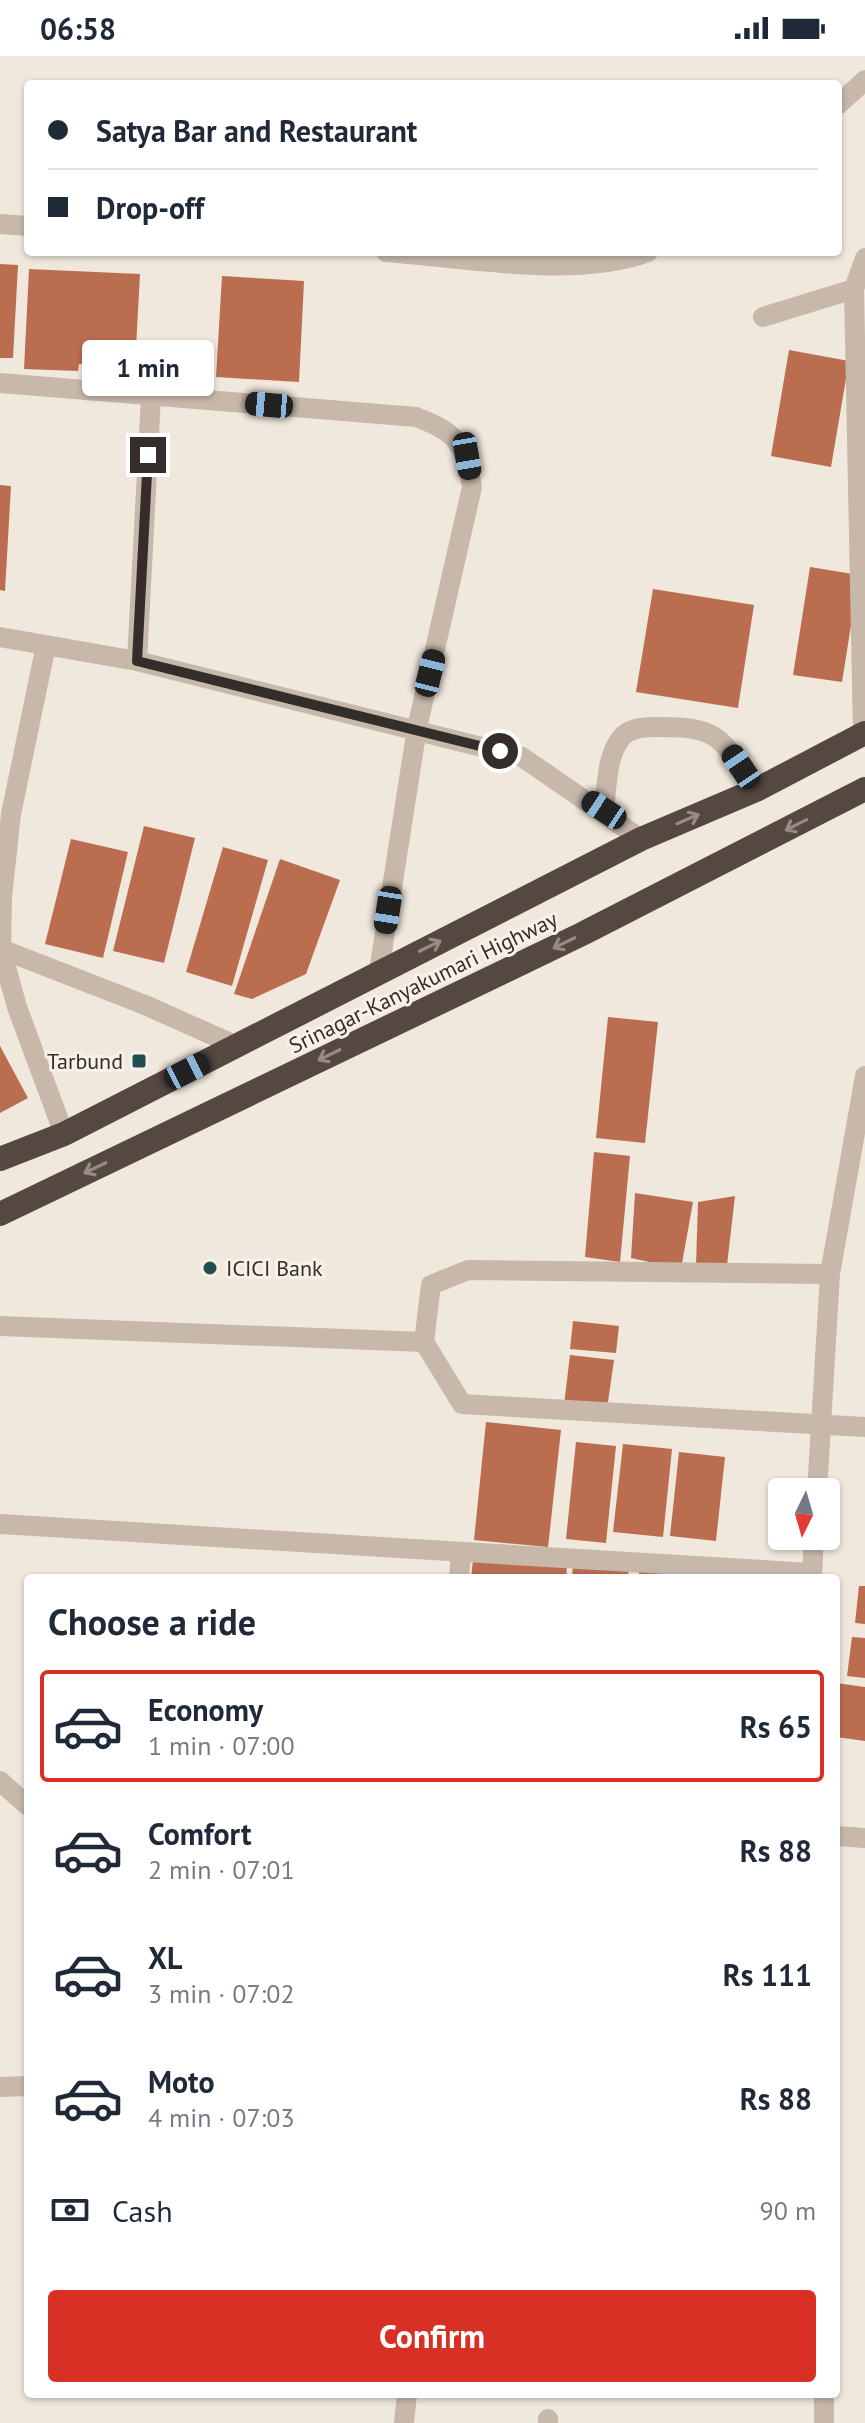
<!DOCTYPE html>
<html lang="en">
<head>
<meta charset="utf-8">
<style>
  :root { --surface:#fff; --page:#f2f2f3; --text:#1f2937; --muted:#747a83; --line:#e0e1e3; --accent:#d93025 }
  body { margin:0; font-family:"PT Sans",sans-serif; background:var(--page); color:var(--text); height:100vh; display:flex; flex-direction:column; font-size:30px; white-space:nowrap }
  * { box-sizing:border-box; margin:0 }
  p { font-size:26px; color:var(--muted) }
  .icon { flex:none; width:44px; height:44px; fill:none; stroke:currentColor; stroke-width:2; stroke-linecap:round; stroke-linejoin:round }
  .map { position:relative; flex:1; overflow:hidden }
  .details { position:absolute; left:24px; top:1518px; width:816px; height:824px; display:flex; flex-direction:column; background:var(--surface); border-radius:8px; box-shadow:0 2px 6px #0004 }
  .details>* { flex:none }
  .banner { position:absolute; left:24px; top:24px; width:818px; height:176px; border-radius:8px; box-shadow:0 2px 6px #0004; display:grid; align-content:center; height:176px; padding:0 24px; background:var(--surface) }
  .needle { width:52px; rotate:185deg }
  .buttons { position:absolute; left:768px; top:1422px; display:grid; gap:16px }
  .buttons a { display:grid; place-items:center; width:72px; height:72px; border-radius:8px; background:var(--surface); box-shadow:0 2px 6px #0004; font-size:40px }
  .end { position:absolute; width:36px; height:36px; margin:-18px; border:10px solid #352d29; background:#fff; box-shadow:0 0 0 4px #fff }
  .from { border-radius:50% }
  .bubble { position:absolute; height:56px; border-radius:8px; background:var(--surface); box-shadow:0 2px 6px #0004; font-size:26px; font-weight:700; line-height:56px; text-align:center }
  .car { position:absolute; width:24px; height:48px; margin:-24px -12px; border-radius:10px; box-shadow:0 0 6px 2px #0007; background:linear-gradient(#222 24%,#8ab4d8 0 40%,#222 0 76%,#8ab4d8 0 86%,#222 0) }
  .banner b { display:flex; align-items:center; gap:28px; height:76px; font-size:30px }
  .banner b+b { border-top:2px solid var(--line) }
  .banner i { width:20px; height:20px; background:var(--text) }
  ul { padding:0; list-style:none }
  li { display:flex; align-items:center; gap:24px; height:112px; margin:0 16px 12px; padding:0 8px; border:4px solid transparent; border-radius:8px }
  li div { flex:1 }
  li b { display:block; font-size:30px }
  li em { font-style:normal; font-weight:700 }
  li.current { border-color:var(--accent) }
  li>.icon { width:72px; height:72px; stroke-width:1.5 }
  h2 { padding:0 24px; font-size:36px; line-height:96px }
  .pay { display:flex; align-items:center; gap:20px; height:88px; padding:0 24px; font-size:30px }
  .pay p { margin-inline-start:auto }
  .primary-button { display:flex; gap:16px; margin-top:auto; padding:16px 24px }
  .primary-button a { flex:1; height:92px; border-radius:8px; background:var(--accent); color:#fff; font-size:32px; font-weight:700; line-height:92px; text-align:center }
  .status { display:flex; justify-content:space-between; align-items:center; height:56px; padding:0 40px; background:var(--surface); direction:ltr }
  .status svg { height:22px; fill:currentColor }
  .map>svg:first-child { display:block }
  .building { fill:#bb6d50 }
  .lines { fill:none; stroke-linecap:round; stroke-linejoin:round }
  .lane { stroke:#c7b8aa; stroke-width:20 }
  .street { stroke:#c7b8aa; stroke-width:20 }
  .highway { stroke:#554841; stroke-width:24 }
  .oneway { stroke:#968c84 }
  .route { stroke:#352d29; stroke-width:10 }
  .poi-dot { fill:#224e53; stroke:#f8f1e9; stroke-width:3 }
  .labels { text-anchor:middle; stroke-width:6; stroke-linejoin:round; paint-order:stroke }
  .street-label { font-size:22px; fill:#352d29; stroke:#f8f1e9 }
  .poi-label { font-size:22px; fill:#352d29; stroke:#f8f1e9; text-anchor:end }
</style>
</head>
<body>
<div class="status"><b>06:58</b><svg viewBox="0 0 49 12"><path d="M0 12V9h3v3zM5 12V6h3v6zM10 12V3h3v9zM15 12V0h3v12zM26 1h20v11H26zM47 4h2v5h-2z"/></svg></div>
<div class="map">
<svg width="865" height="2367" viewBox="0 0 865 2367">
  <rect width="100%" height="100%" fill="#f0e8dd"/>
  <path class="building" d="M0,208L18,209L13,302H0Z
    M29,213L140,218L135,310L79,308L78,315L24,313Z
    M222,220L304,225L299,326L216,321Z
    M789,294L849,305L831,411L771,400Z
    M0,429L11,430L5,535L0,534Z
    M810,511L859,519L842,626L793,619Z
    M653,533L754,549L738,652L636,636Z
    M144,770L195,782L164,907L113,895Z
    M71,783L128,796L103,902L45,888Z
    M223,791L268,804L232,930L186,916Z
    M280,803L340,824L306,918L252,943L234,938Z
    M608,961L658,966L645,1087L596,1082Z
    M0,990L28,1042L0,1057Z
    M594,1096L630,1100L620,1206L585,1201Z
    M635,1137L693,1146L681,1213L631,1202Z
    M735,1140L727,1209H696L698,1146Z
    M573,1265L619,1270L616,1297L570,1293Z
    M570,1299L614,1304L607,1353L564,1349Z
    M486,1366L561,1374L548,1491L474,1484Z
    M576,1386L616,1390L606,1487L566,1483Z
    M623,1388L672,1393L663,1481L613,1476Z
    M679,1396L725,1401L716,1485L670,1480Z
    M473,1504L567,1510L566,1522H471Z
    M573,1508L629,1511L628,1522H572Z
    M639,1510L712,1515V1522H639Z
    M859,1530H865V1568L855,1567Z
    M852,1581L865,1582V1622L847,1620Z
    M836,1627L865,1631V1685L836,1681Z"/>
  <g class="lines">
    <path class="lane" d="M838,49L865,24
      M0,168L28,170
      M386,196C465,202 575,223 648,196
      M604,754C607,732 606,701 621,682C629,672 643,671 655,671C721,670 721,682 756,734
      M404,2367L407,2338
      M548,2367V2363
      M824,2367V2338"/>
    <path class="street" d="M854,233L865,202
      M763,261L854,233L863,678
      M0,327L416,361C458,377 464,387 472,431L417,672L379,915
      M0,581L137,605L522,701L641,783
      M46,589L11,758L2,841L1,893L17,951L64,1078
      M137,605L151,340
      M1,893L145,949L237,990
      M0,1270L424,1286L431,1229L468,1214L830,1218
      M424,1286L462,1348L865,1371
      M817,1436L830,1218L865,1020
      M0,1468L812,1517
      M459,1522L461,1496
      M812,1522L814,1480
      M0,1725L28,1750
      M836,1780L865,1782
      M0,2031L28,2030"/>
    <path class="highway" d="M0,1103L64,1078L641,783L756,734L865,677
      M0,1158L582,878L865,733"/>
  </g>
  <defs><path id="oneway-shaft" d="M-6 0H5M1.5-3L5.5 0L1.5 3" fill="none" stroke-width="1.6" stroke-linecap="round" stroke-linejoin="round" transform="scale(2)"/></defs>
  <g class="oneway">
    <use href="#oneway-shaft" transform="translate(688 763) rotate(-23)"/>
    <use href="#oneway-shaft" transform="translate(796 769) rotate(153)"/>
    <use href="#oneway-shaft" transform="translate(564 887) rotate(154)"/>
    <use href="#oneway-shaft" transform="translate(430 890) rotate(-26)"/>
    <use href="#oneway-shaft" transform="translate(329 999) rotate(154)"/>
    <use href="#oneway-shaft" transform="translate(95 1112) rotate(154)"/>
  </g>
  <g class="lines">
    <path class="route" d="M148,399L137,605L500,695"/>
  </g>
  <g class="poi-dot">
    <rect x="131" y="997" width="16" height="16" rx="4"/>
    <circle cx="210" cy="1212" r="8"/>
  </g>
  <g class="labels">
    <g class="street-label">
      <text transform="translate(423 926) rotate(-26)" y="8">Srinagar-Kanyakumari Highway</text>
    </g>
    <g class="poi-label">
      <text x="123" y="1013">Tarbund</text>
      <text x="226" y="1220" text-anchor="start">ICICI Bank</text>
    </g>
  </g>
</svg>
<div class="buttons">
<a><svg class="needle" viewBox="-14 -14 28 28"><path d="M0-13l5 13h-10z" fill="#e53935"/><path d="M0 13l5-13h-10z" fill="#747a83"/></svg></a>
</div>
<i class="end from" style="left:500px;top:695px"></i>
<i class="end" style="left:148px;top:399px"></i>
<div class="bubble" style="left:82px;top:284px;width:132px">1 min</div>
<i class="car" style="left:269px;top:349px;rotate:275deg"></i>
<i class="car" style="left:467px;top:400px;rotate:170deg"></i>
<i class="car" style="left:430px;top:617px;rotate:14deg"></i>
<i class="car" style="left:741px;top:711px;rotate:326deg"></i>
<i class="car" style="left:604px;top:754px;rotate:303deg"></i>
<i class="car" style="left:388px;top:854px;rotate:189deg"></i>
<i class="car" style="left:187px;top:1015px;rotate:63deg"></i>
<div class="banner">
<b><i class="from"></i>Satya Bar and Restaurant</b>
<b><i></i>Drop-off</b>
</div>
<section class="details">
<h2>Choose a ride</h2>
<ul>
<li class="current"><svg class="icon" aria-label="car" viewBox="0 0 24 24"><path d="M5 17H2v-5l4-1 3-4h7l3 4 3 1v5h-3M9 17h6M6 11h13"/><circle cx="7" cy="17" r="2"/><circle cx="17" cy="17" r="2"/></svg><div><b>Economy</b><p>1 min · 07:00</p></div><em>Rs 65</em></li>
<li><svg class="icon" aria-label="car" viewBox="0 0 24 24"><path d="M5 17H2v-5l4-1 3-4h7l3 4 3 1v5h-3M9 17h6M6 11h13"/><circle cx="7" cy="17" r="2"/><circle cx="17" cy="17" r="2"/></svg><div><b>Comfort</b><p>2 min · 07:01</p></div><em>Rs 88</em></li>
<li><svg class="icon" aria-label="car" viewBox="0 0 24 24"><path d="M5 17H2v-5l4-1 3-4h7l3 4 3 1v5h-3M9 17h6M6 11h13"/><circle cx="7" cy="17" r="2"/><circle cx="17" cy="17" r="2"/></svg><div><b>XL</b><p>3 min · 07:02</p></div><em>Rs 111</em></li>
<li><svg class="icon" aria-label="car" viewBox="0 0 24 24"><path d="M5 17H2v-5l4-1 3-4h7l3 4 3 1v5h-3M9 17h6M6 11h13"/><circle cx="7" cy="17" r="2"/><circle cx="17" cy="17" r="2"/></svg><div><b>Moto</b><p>4 min · 07:03</p></div><em>Rs 88</em></li>
</ul>
<div class="pay"><svg class="icon" aria-label="cash" viewBox="0 0 24 24"><path d="M3 7h18v10H3z"/><circle cx="12" cy="12" r="2"/></svg>Cash<p>90 m</p></div>
<div class="primary-button"><a>Confirm</a></div>
</section>
</div>
</body>
</html>
